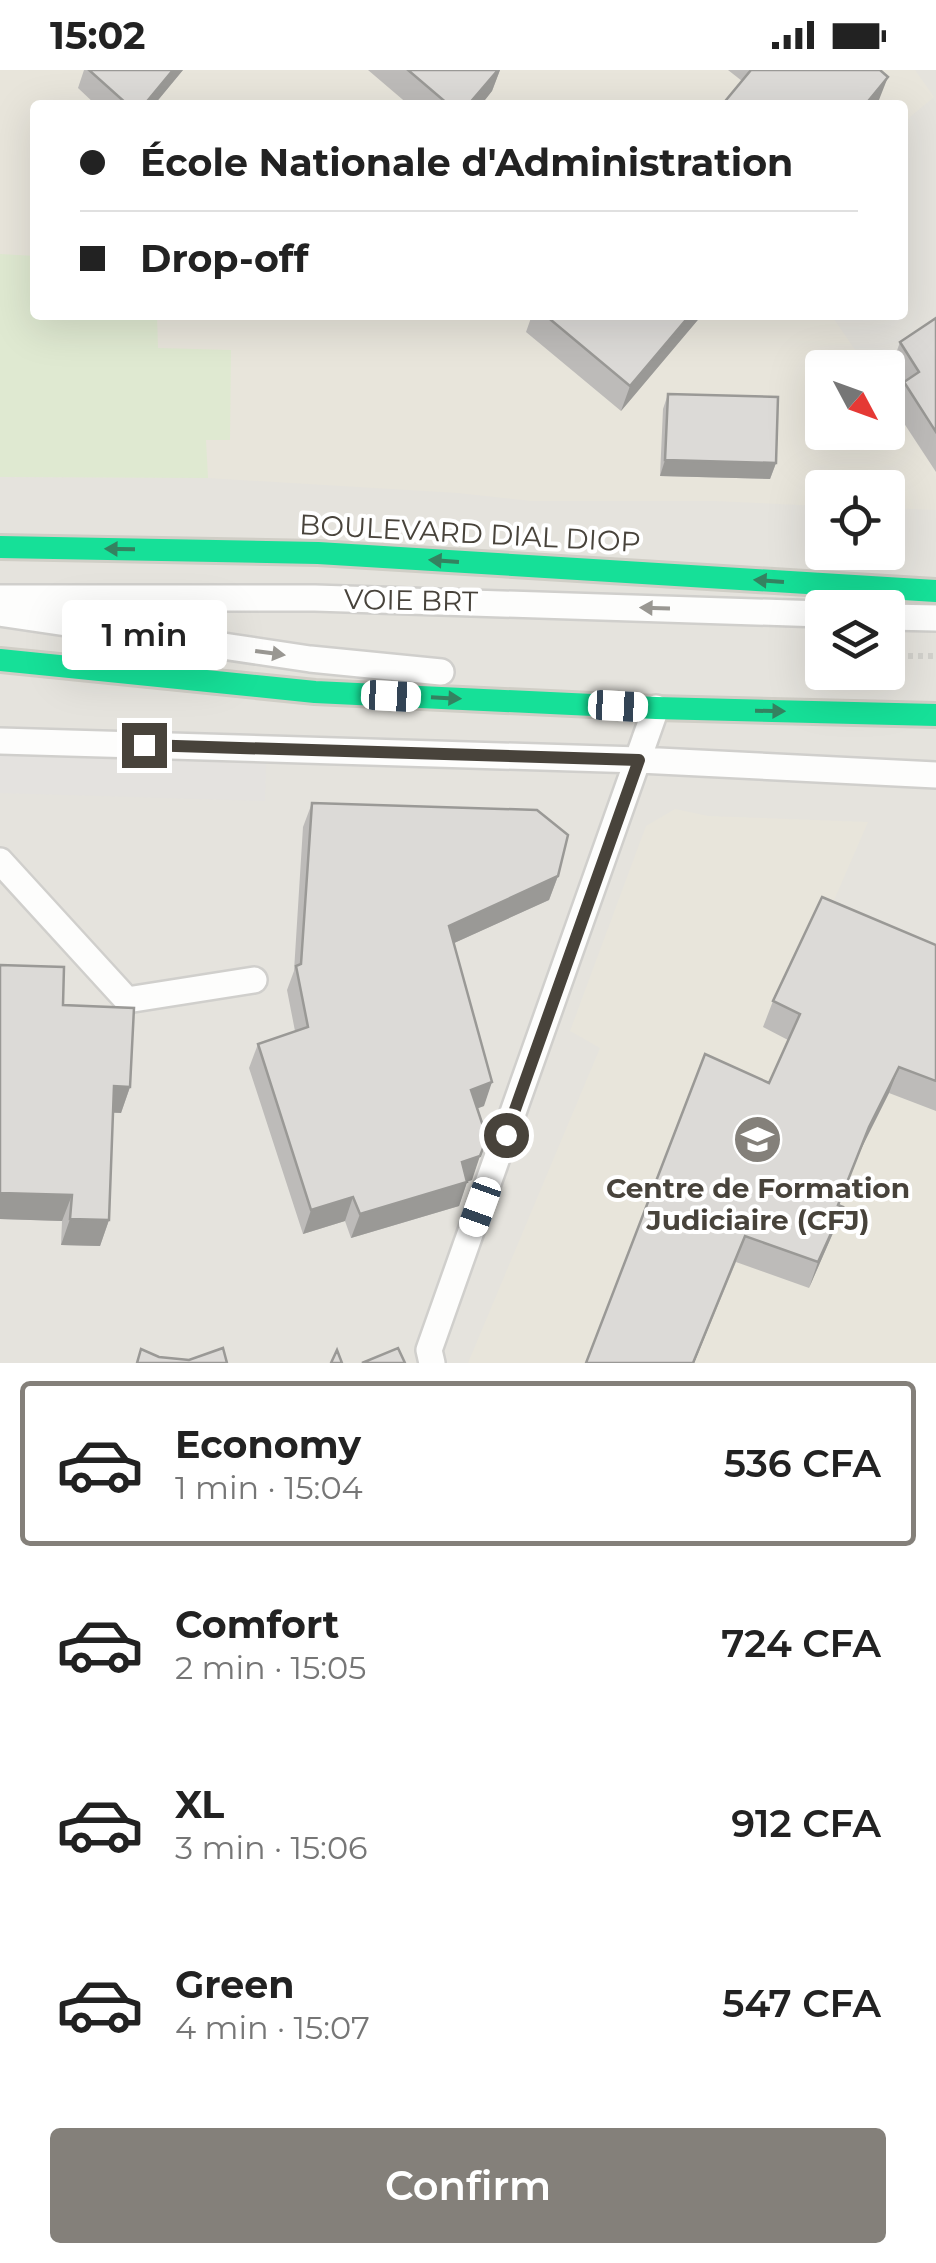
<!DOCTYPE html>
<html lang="en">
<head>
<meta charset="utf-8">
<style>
  :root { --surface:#fff; --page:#f2f2f2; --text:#222; --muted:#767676; --line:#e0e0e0; --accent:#84807a }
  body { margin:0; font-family:Montserrat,sans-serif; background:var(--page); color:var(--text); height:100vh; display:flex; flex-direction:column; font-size:38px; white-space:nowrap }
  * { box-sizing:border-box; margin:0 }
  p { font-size:32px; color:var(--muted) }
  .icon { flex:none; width:55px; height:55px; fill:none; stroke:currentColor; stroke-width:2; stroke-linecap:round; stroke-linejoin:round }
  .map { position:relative; height:1293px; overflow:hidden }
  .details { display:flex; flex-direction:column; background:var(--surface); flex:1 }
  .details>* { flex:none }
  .banner { position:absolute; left:30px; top:30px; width:878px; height:220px; border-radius:10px; box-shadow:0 10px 40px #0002; display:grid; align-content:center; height:220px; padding:0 50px; background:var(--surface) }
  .needle { width:65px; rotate:131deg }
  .tools { position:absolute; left:805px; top:280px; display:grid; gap:20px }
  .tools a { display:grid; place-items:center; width:100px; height:100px; border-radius:10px; background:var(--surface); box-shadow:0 10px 40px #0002; font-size:50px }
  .end { position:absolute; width:45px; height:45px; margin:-22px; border:12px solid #48433b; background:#fff; box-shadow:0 0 0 5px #fff }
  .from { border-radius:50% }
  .bubble { position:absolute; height:70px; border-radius:10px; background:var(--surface); box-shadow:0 10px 40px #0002; font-size:32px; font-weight:600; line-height:70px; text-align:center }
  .car { position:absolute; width:30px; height:60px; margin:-30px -15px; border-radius:12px; box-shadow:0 0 8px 2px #0007; background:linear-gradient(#fff 24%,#345 0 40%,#fff 0 76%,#345 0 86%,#fff 0) }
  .banner b { display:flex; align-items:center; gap:35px; height:95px; font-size:38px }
  .banner b+b { border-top:2px solid var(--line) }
  .banner i { width:25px; height:25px; background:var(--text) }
  ul { padding:18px 0 0; list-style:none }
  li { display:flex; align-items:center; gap:30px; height:165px; margin:0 20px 15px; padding:0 30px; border:5px solid transparent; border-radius:10px }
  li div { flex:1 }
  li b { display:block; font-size:38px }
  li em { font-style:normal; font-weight:600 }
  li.selected { border-color:var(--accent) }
  li>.icon { width:90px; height:90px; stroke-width:1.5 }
  .primary-button { display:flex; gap:20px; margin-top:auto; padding:20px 50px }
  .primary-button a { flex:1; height:115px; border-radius:10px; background:var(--accent); color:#fff; font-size:40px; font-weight:600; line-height:115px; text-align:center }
  .status { display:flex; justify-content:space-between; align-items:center; height:70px; padding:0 50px; background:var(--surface); direction:ltr }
  .status svg { height:28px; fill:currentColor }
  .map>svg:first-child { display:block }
  .residential { fill:#e5e3dd; fill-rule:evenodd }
  .education { fill:#e8e5db }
  .green { fill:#dfe9d1 }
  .parking { fill:#e4e2df }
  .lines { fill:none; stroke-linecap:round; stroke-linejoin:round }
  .lane-casing { stroke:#d0cfcc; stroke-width:30 }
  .fast-casing { stroke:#d0cec6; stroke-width:28 }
  .path { stroke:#d2d1cc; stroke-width:6; stroke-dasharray:5 5; stroke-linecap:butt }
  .lane { stroke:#fdfdfc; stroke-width:25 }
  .fast { stroke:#16e098; stroke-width:22 }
  .wall { fill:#bdbbb9 }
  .shaded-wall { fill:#9a9996 }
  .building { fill:#dcdad7; stroke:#9a9996; stroke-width:2.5 }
  .oneway { fill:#348260 }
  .oneway2 { fill:#999792 }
  .route { stroke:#48433b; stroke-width:12 }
  .labels { text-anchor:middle; stroke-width:8; stroke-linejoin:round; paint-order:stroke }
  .street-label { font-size:28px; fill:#48433b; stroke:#fff }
  .poi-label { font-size:28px; font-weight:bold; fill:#48433b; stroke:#fff }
</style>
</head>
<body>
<div class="status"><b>15:02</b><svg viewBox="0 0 49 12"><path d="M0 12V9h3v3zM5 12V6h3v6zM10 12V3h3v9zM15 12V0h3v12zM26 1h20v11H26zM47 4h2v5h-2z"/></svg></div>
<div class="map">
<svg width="936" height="1293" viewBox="0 0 936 1293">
  <rect width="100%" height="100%" fill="#f2f1ee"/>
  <path class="residential" d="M0,0H936V1293H0ZM35,35H902V245H35ZM822,298H888V362H822ZM822,418H888V482H822ZM822,538H888V602H822Z"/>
  <path class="education" d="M0,0H915L934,27L903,53L902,35H35V245H831L867,297L822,298V362H888V328L936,402V440L888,438V418H822V436L714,431H531L458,423L208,408L0,407Z
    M675,739L708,746L868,752L825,851L936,897V1293H468L600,978L570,961L646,756Z"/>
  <path class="green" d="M0,184L35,186V245H157L158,278L231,280L230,370H206L208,408L0,407Z"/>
  <path class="parking" d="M0,663L267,666L265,731L0,723Z"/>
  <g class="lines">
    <defs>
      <path id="lane" d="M0,528H315L822,544
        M0,543L310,589L441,602
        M888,547L936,548
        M0,671L639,690L936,705
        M0,791L127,930L254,910
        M432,1293L429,1280L656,638"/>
      <path id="fast" d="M0,477L318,483L936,521
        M0,590L315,622L656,638L936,645"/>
    </defs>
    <use href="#lane" class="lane-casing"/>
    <use href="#fast" class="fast-casing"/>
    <path class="path" d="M888,586H936"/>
    <use href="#lane" class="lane"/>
    <use href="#fast" class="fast"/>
  </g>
  <path class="wall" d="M84,0H183L154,35H96L78,18Z
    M368,0H500L492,21L481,35H409Z
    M728,0H880L879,32L877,35H722L742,11Z
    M532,245H702L621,341L526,262Z
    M936,248V402L894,338L902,316L891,298L900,272Z
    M668,324L776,393L770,409L660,406L663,339Z
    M312,733L558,806L549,830L454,873L484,1036L477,1038L472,1110L467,1112L459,1136L351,1168L345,1151L303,1164L249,998L258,974L295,961L287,920L294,901L303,757Z
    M936,875V1041L889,1023L859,1083L839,1135L833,1163L809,1218L736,1192L694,1293H586L769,1013L788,970L763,957L773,931Z
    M0,895L63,935L130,1017L121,1043H113L109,1150L100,1176L61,1175L62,1151L0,1149Z"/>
  <path class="shaded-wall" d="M173,0H183L154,35H144Z
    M498,0H500L492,21L481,35H468Z
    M888,7L877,35H865Z
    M690,245H702L621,341L630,316Z
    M665,390L776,393L770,409L660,406Z
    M558,806L549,830L441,879L449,856Z
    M899,997L889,1023L859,1083L828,1161L869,1057Z
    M492,1012L484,1036L463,1044L471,1020Z
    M114,1016L130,1017L121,1043L105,1042Z
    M480,1086L472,1110L458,1114L467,1112L459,1136L351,1168L360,1144L462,1092Z
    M0,1123L72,1125L62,1151L0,1149Z
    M353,1127L345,1151L303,1164L311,1140Z
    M843,1137L833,1163L809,1218L818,1192Z
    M70,1149L109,1150L100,1176L61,1175Z
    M745,1166L694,1293H693Z"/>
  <path class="building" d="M89,0H173L144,35H128Z
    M408,0H498L468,35H449Z
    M751,0H880L888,7L865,35H722Z
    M545,245H690L630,316Z
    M936,248V362L904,312L919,302L900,272Z
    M668,324L778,327L776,393L665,390Z
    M312,733L537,740L568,765L558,806L449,856L492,1012L471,1020L487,1068L480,1086L462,1092L467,1112L360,1144L353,1127L311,1140L258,974L308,957L296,896L301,894Z
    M822,827L936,875V1011L899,997L869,1057L838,1135L843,1137L818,1192L745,1166L693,1293H586L705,984L769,1013L800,944L773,931Z
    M0,895L64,897L63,935L134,938L130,1017L114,1016L109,1150L70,1149L72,1125L0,1123Z
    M223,1278L227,1293H137L141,1279L159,1287L189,1290Z
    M398,1278L405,1293H362Z
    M337,1280L342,1293H331Z"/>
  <defs><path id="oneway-solid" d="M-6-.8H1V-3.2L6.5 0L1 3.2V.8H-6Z" transform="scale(2.5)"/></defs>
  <g class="oneway">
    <use href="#oneway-solid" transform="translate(120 479) rotate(-179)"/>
    <use href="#oneway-solid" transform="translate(444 491) rotate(-176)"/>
    <use href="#oneway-solid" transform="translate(769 511) rotate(-176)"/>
    <use href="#oneway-solid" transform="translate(446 628) rotate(3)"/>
    <use href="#oneway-solid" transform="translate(770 641) rotate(1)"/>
  </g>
  <g class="oneway2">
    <use href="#oneway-solid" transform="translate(655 538) rotate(-178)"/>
    <use href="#oneway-solid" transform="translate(270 583) rotate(8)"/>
  </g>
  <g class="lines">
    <path class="route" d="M144,675L639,690L506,1065"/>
  </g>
  <defs>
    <symbol id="university-disc" viewBox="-11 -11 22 22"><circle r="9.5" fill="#84807a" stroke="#fff"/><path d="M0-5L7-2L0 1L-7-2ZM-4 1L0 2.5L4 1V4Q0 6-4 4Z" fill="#fff"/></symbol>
  </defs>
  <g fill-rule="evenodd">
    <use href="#university-disc" x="730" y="1042" width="55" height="55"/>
  </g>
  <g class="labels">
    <g class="street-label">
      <text transform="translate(470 463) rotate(3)" y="10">BOULEVARD DIAL DIOP</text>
      <text transform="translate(411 530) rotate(1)" y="10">VOIE BRT</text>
    </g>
    <g class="poi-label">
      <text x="758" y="1128">Centre de Formation<tspan x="758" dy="32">Judiciaire (CFJ)</tspan></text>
    </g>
  </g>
</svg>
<div class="tools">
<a><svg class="needle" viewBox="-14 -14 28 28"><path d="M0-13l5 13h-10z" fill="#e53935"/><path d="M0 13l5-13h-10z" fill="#767676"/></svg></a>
<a><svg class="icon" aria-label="locate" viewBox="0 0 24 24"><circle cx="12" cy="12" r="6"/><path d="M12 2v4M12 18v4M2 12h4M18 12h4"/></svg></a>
<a><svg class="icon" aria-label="layers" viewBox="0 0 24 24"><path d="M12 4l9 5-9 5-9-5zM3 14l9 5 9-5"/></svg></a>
</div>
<i class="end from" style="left:506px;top:1065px"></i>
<i class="end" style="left:144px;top:675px"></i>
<div class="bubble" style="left:62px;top:530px;width:165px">1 min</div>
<i class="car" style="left:391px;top:626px;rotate:93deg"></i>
<i class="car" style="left:618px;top:636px;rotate:93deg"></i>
<i class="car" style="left:480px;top:1137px;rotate:200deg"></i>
<div class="banner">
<b><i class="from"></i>École Nationale d'Administration</b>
<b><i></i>Drop-off</b>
</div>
</div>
<section class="details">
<ul>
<li class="selected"><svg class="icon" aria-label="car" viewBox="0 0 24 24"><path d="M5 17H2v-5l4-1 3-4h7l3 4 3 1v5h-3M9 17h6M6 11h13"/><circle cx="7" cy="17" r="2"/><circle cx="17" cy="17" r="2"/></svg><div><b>Economy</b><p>1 min · 15:04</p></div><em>536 CFA</em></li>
<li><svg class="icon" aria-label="car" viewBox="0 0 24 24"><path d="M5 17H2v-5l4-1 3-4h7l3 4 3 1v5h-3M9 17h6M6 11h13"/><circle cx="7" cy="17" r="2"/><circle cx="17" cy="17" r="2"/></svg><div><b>Comfort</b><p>2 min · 15:05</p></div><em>724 CFA</em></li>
<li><svg class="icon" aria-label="car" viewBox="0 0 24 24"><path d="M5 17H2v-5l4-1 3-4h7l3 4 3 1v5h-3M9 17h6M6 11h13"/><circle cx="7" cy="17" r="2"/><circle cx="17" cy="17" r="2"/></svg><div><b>XL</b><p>3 min · 15:06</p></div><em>912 CFA</em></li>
<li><svg class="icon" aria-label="car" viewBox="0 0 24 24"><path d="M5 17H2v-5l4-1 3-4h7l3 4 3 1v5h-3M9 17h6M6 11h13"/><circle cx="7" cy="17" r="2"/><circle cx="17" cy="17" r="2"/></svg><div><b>Green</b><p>4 min · 15:07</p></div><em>547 CFA</em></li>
</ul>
<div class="primary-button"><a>Confirm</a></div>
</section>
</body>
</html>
